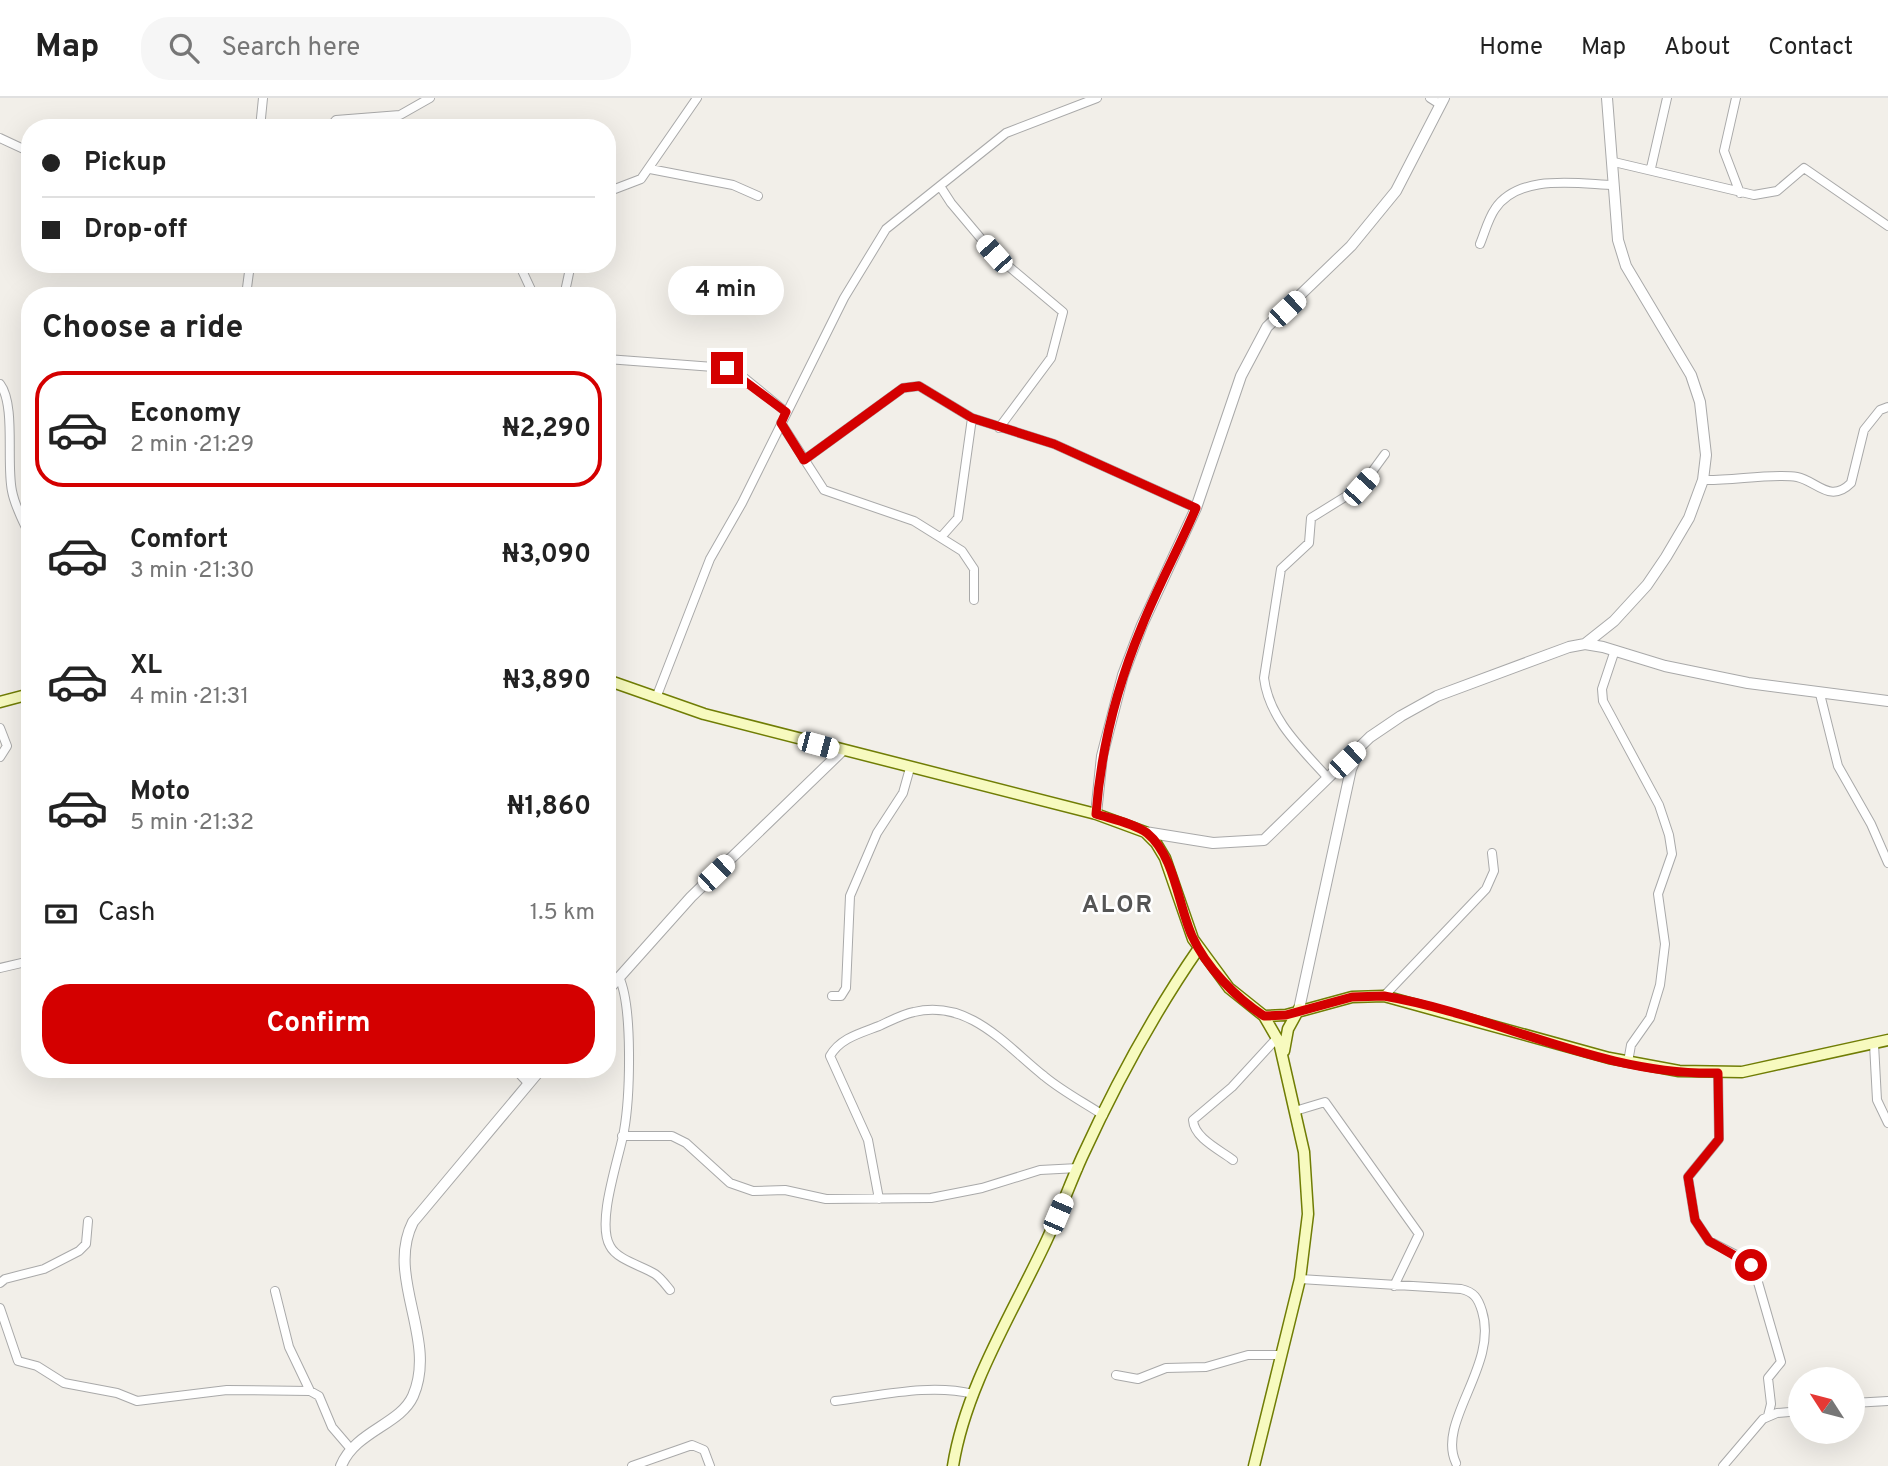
<!DOCTYPE html>
<html lang="en">
<head>
<meta charset="utf-8">
<style>
  :root { --surface:#fff; --page:#f6f6f6; --text:#222; --muted:#767676; --line:#e0e0e0; --accent:#d40000 }
  body { margin:0; font-family:Overpass,sans-serif; background:var(--page); color:var(--text); height:100vh; display:flex; flex-direction:column; font-size:26px; white-space:nowrap }
  * { box-sizing:border-box; margin:0 }
  p { font-size:23px; color:var(--muted) }
  .icon { flex:none; width:38px; height:38px; fill:none; stroke:currentColor; stroke-width:2; stroke-linecap:round; stroke-linejoin:round }
  .map { position:relative; flex:1; overflow:hidden }
  .side { position:absolute; left:21px; top:189px; width:595px; height:791px; display:flex; flex-direction:column; background:var(--surface); border-radius:28px; box-shadow:0 7px 28px #0002 }
  .side>* { flex:none }
  .guide { position:absolute; left:21px; top:21px; width:595px; height:154px; border-radius:28px; box-shadow:0 7px 28px #0002; display:grid; align-content:center; height:154px; padding:0 21px; background:var(--surface) }
  .needle { width:46px; rotate:306deg }
  .controls { position:absolute; left:1788px; top:1269px; display:grid; gap:14px }
  .controls a { display:grid; place-items:center; width:77px; height:77px; border-radius:50%; background:var(--surface); box-shadow:0 7px 28px #0002; font-size:35px }
  .end { position:absolute; width:32px; height:32px; margin:-16px; border:9px solid #d40000; background:#fff; box-shadow:0 0 0 4px #fff }
  .from { border-radius:50% }
  .bubble { position:absolute; height:49px; border-radius:24px; background:var(--surface); box-shadow:0 7px 28px #0002; font-size:23px; font-weight:700; line-height:49px; text-align:center }
  .car { position:absolute; width:21px; height:42px; margin:-21px -10px; border-radius:9px; box-shadow:0 0 5px 2px #0007; background:linear-gradient(#fff 24%,#345 0 40%,#fff 0 76%,#345 0 86%,#fff 0) }
  .guide b { display:flex; align-items:center; gap:24px; height:66px; font-size:26px }
  .guide b+b { border-top:2px solid var(--line) }
  .guide i { width:18px; height:18px; background:var(--text) }
  ul { padding:0; list-style:none }
  li { display:flex; align-items:center; gap:21px; height:116px; margin:0 14px 10px; padding:0 7px; border:4px solid transparent; border-radius:28px }
  li div { flex:1 }
  li b { display:block; font-size:26px }
  li em { font-style:normal; font-weight:700 }
  li.current { border-color:var(--accent) }
  li>.icon { width:63px; height:63px; stroke-width:1.5 }
  h2 { padding:0 21px; font-size:32px; line-height:84px }
  .pay { display:flex; align-items:center; gap:18px; height:77px; padding:0 21px; font-size:26px }
  .pay p { margin-inline-start:auto }
  .button { display:flex; gap:14px; margin-top:auto; padding:14px 21px }
  .button a { flex:1; height:80px; border-radius:28px; background:var(--accent); color:#fff; font-size:28px; font-weight:700; line-height:80px; text-align:center }
  header { display:flex; align-items:center; gap:42px; box-sizing:border-box; height:98px; padding:0 35px; background:var(--surface); border-bottom:2px solid var(--line) }
  header strong { font-size:33px }
  nav { display:flex; gap:38px; margin-inline-start:auto; font-size:24px }
  .search { width:490px; height:63px; background:var(--page); display:flex; align-items:center; gap:18px; box-sizing:border-box; padding:0 24px; border-radius:28px; color:var(--muted); font-size:26px }
  .map>svg:first-child { display:block }
  .lines { fill:none; stroke-linecap:round; stroke-linejoin:round }
  .minor-casing { stroke:#a9a9a9; stroke-width:10 }
  .tertiary-casing { stroke:#a9a9a9; stroke-width:12 }
  .secondary-casing { stroke:#707d05; stroke-width:13 }
  .minor { stroke:#fff; stroke-width:8 }
  .tertiary { stroke:#fff; stroke-width:10 }
  .secondary { stroke:#f7fabf; stroke-width:10 }
  .route { stroke:#d40000; stroke-width:9 }
  .labels { text-anchor:middle; stroke-width:5; stroke-linejoin:round; paint-order:stroke }
  .district-label { font-size:24px; font-weight:bold; letter-spacing:2px; fill:#555; stroke:#fff }
</style>
</head>
<body>
<header>
<strong>Map</strong>
<div class="search"><svg class="icon" aria-label="search" viewBox="0 0 24 24"><circle cx="10" cy="10" r="6"/><path d="M15 15l6 6"/></svg>Search here</div>
<nav><a>Home</a><a>Map</a><a>About</a><a>Contact</a></nav>
</header>
<div class="map">
<svg width="1888" height="1368" viewBox="0 0 1888 1368">
  <rect width="100%" height="100%" fill="#f2efe9"/>
  <g class="lines">
    <defs>
      <path id="minor" d="M1430,0L1441,7
        M1736,0L1724,53L1740,95
        M260,30L263,0
        M329,30L336,22L400,17L430,0
        M0,40L30,54
        M1614,64L1754,97L1777,93L1804,70L1888,128
        M1651,70L1667,0
        M650,71L733,87L758,98
        M940,88L951,105L994,156L1063,214L1051,260L999,330
        M607,94L641,81L697,0
        M1480,146C1485,134 1488,121 1495,111C1519,75 1578,86 1614,87
        M519,166L534,198
        M246,198L250,166
        M564,198L571,166
        M607,261L727,270L742,278L786,314
        M0,286C16,307 6,365 12,393C15,409 23,423 30,438
        M781,325L824,392L914,423L962,453L974,471V502
        M804,362L903,290L919,288L972,320L1054,346L1196,410
        M1703,382C1730,383 1774,375 1797,379C1817,383 1830,406 1851,385L1864,332L1880,312L1888,309
        M942,438L958,420L972,320
        M1615,552L1602,591L1603,603L1659,707L1669,737L1672,756L1658,796L1665,846L1660,887L1650,920L1631,947L1628,964
        M1820,596L1838,668L1871,726L1888,765
        M656,600L710,461L742,405L844,200L886,131L1006,35L1097,0
        M0,630L7,648L0,659
        M1327,679C1301,650 1269,621 1264,580L1281,471L1309,445L1311,420L1361,389L1385,356
        M0,870L30,863
        M619,879C633,909 630,999 624,1033C619,1061 596,1124 610,1148C617,1162 643,1168 655,1176C661,1180 665,1186 670,1192
        M832,898H841L846,890L850,798L877,735L903,695L910,670
        M1384,898L1486,791L1494,773L1492,755
        M1874,946L1877,1002L1888,1025
        M515,971L529,986
        M1718,975L1719,1041L1688,1079L1695,1122L1709,1143L1744,1161L1755,1174L1781,1264L1768,1280L1771,1306L1768,1318
        M1295,1013L1325,1004L1419,1136L1394,1188
        M622,1038H672L686,1045L730,1085L753,1093L785,1092L826,1101L931,1100L982,1090L1040,1072L1078,1070
        M1233,1062C1220,1052 1194,1040 1193,1022L1232,989L1277,940
        M879,1101L868,1042L830,958C840,940 861,935 879,928C890,923 903,916 914,914C970,901 1006,948 1044,978C1062,993 1083,1004 1103,1017
        M1300,1181L1461,1191C1474,1194 1478,1200 1482,1213C1499,1267 1436,1324 1456,1365
        M0,1185L5,1181L44,1171L79,1153L86,1146L88,1123
        M275,1193L289,1249L310,1293
        M0,1210L18,1263L37,1268L64,1285L117,1295L137,1303L227,1292L310,1293L319,1298L332,1329L350,1350
        M1116,1277L1138,1281L1166,1270L1206,1269L1248,1257H1281
        M835,1303C879,1298 930,1285 973,1296
        M1853,1305L1888,1303
        M632,1368L692,1347L704,1352L710,1368
        M1723,1368L1763,1321L1777,1315L1801,1313"/>
      <path id="tertiary" d="M1585,546L1614,523L1647,487L1666,459L1689,420L1703,382L1706,357L1700,304L1691,277L1626,168L1618,142L1607,0
        M1096,716L1102,658L1123,577L1142,527L1196,410L1241,278L1267,229L1351,148L1396,93L1444,0
        M1145,734L1213,745L1264,742L1370,639L1401,618L1437,598L1569,549L1585,546L1603,549L1665,568L1748,585L1888,603
        M607,893L691,799L841,654
        M1299,911L1351,671L1359,653
        M341,1368C355,1333 400,1327 413,1298C438,1241 385,1179 413,1124L541,971"/>
      <path id="secondary" d="M607,582L704,616L1096,716L1145,734L1156,745L1165,760L1193,841L1229,890L1264,918L1286,917L1352,899L1384,898L1609,960L1679,973L1742,974L1888,942
        M0,604L30,596
        M1284,953L1288,931L1299,911
        M953,1368C965,1292 1009,1221 1042,1152C1057,1122 1068,1090 1082,1059C1115,987 1154,915 1199,850
        M1254,1368L1300,1181L1308,1116L1304,1054L1279,944L1264,918"/>
    </defs>
    <use href="#minor" class="minor-casing"/>
    <use href="#tertiary" class="tertiary-casing"/>
    <use href="#secondary" class="secondary-casing"/>
    <use href="#minor" class="minor"/>
    <use href="#tertiary" class="tertiary"/>
    <use href="#secondary" class="secondary"/>
  </g>
  <g class="lines">
    <path class="route" d="M727,270L786,314L781,325L804,362L903,290L919,288L972,320L1054,346L1196,410C1179,450 1158,488 1142,528C1117,588 1101,650 1096,716C1112,721 1133,725 1147,735C1175,758 1178,807 1192,838C1206,869 1236,900 1264,918L1286,917L1352,899L1384,898C1496,917 1602,978 1718,975L1719,1041L1688,1079L1695,1122L1709,1143L1751,1167"/>
  </g>
  <g class="labels">
    <g class="district-label">
      <text x="1118" y="814">ALOR</text>
    </g>
  </g>
</svg>
<div class="controls">
<a><svg class="needle" viewBox="-14 -14 28 28"><path d="M0-13l5 13h-10z" fill="#e53935"/><path d="M0 13l5-13h-10z" fill="#767676"/></svg></a>
</div>
<i class="end from" style="left:1751px;top:1167px"></i>
<i class="end" style="left:727px;top:270px"></i>
<div class="bubble" style="left:668px;top:168px;width:116px">4 min</div>
<i class="car" style="left:994px;top:156px;rotate:318deg"></i>
<i class="car" style="left:1287px;top:211px;rotate:47deg"></i>
<i class="car" style="left:1361px;top:389px;rotate:42deg"></i>
<i class="car" style="left:818px;top:647px;rotate:105deg"></i>
<i class="car" style="left:1347px;top:662px;rotate:46deg"></i>
<i class="car" style="left:716px;top:775px;rotate:46deg"></i>
<i class="car" style="left:1058px;top:1116px;rotate:23deg"></i>
<div class="guide">
<b><i class="from"></i>Pickup</b>
<b><i></i>Drop-off</b>
</div>
<section class="side">
<h2>Choose a ride</h2>
<ul>
<li class="current"><svg class="icon" aria-label="car" viewBox="0 0 24 24"><path d="M5 17H2v-5l4-1 3-4h7l3 4 3 1v5h-3M9 17h6M6 11h13"/><circle cx="7" cy="17" r="2"/><circle cx="17" cy="17" r="2"/></svg><div><b>Economy</b><p>2 min · 21:29</p></div><em>₦2,290</em></li>
<li><svg class="icon" aria-label="car" viewBox="0 0 24 24"><path d="M5 17H2v-5l4-1 3-4h7l3 4 3 1v5h-3M9 17h6M6 11h13"/><circle cx="7" cy="17" r="2"/><circle cx="17" cy="17" r="2"/></svg><div><b>Comfort</b><p>3 min · 21:30</p></div><em>₦3,090</em></li>
<li><svg class="icon" aria-label="car" viewBox="0 0 24 24"><path d="M5 17H2v-5l4-1 3-4h7l3 4 3 1v5h-3M9 17h6M6 11h13"/><circle cx="7" cy="17" r="2"/><circle cx="17" cy="17" r="2"/></svg><div><b>XL</b><p>4 min · 21:31</p></div><em>₦3,890</em></li>
<li><svg class="icon" aria-label="car" viewBox="0 0 24 24"><path d="M5 17H2v-5l4-1 3-4h7l3 4 3 1v5h-3M9 17h6M6 11h13"/><circle cx="7" cy="17" r="2"/><circle cx="17" cy="17" r="2"/></svg><div><b>Moto</b><p>5 min · 21:32</p></div><em>₦1,860</em></li>
</ul>
<div class="pay"><svg class="icon" aria-label="cash" viewBox="0 0 24 24"><path d="M3 7h18v10H3z"/><circle cx="12" cy="12" r="2"/></svg>Cash<p>1.5 km</p></div>
<div class="button"><a>Confirm</a></div>
</section>
</div>
</body>
</html>
